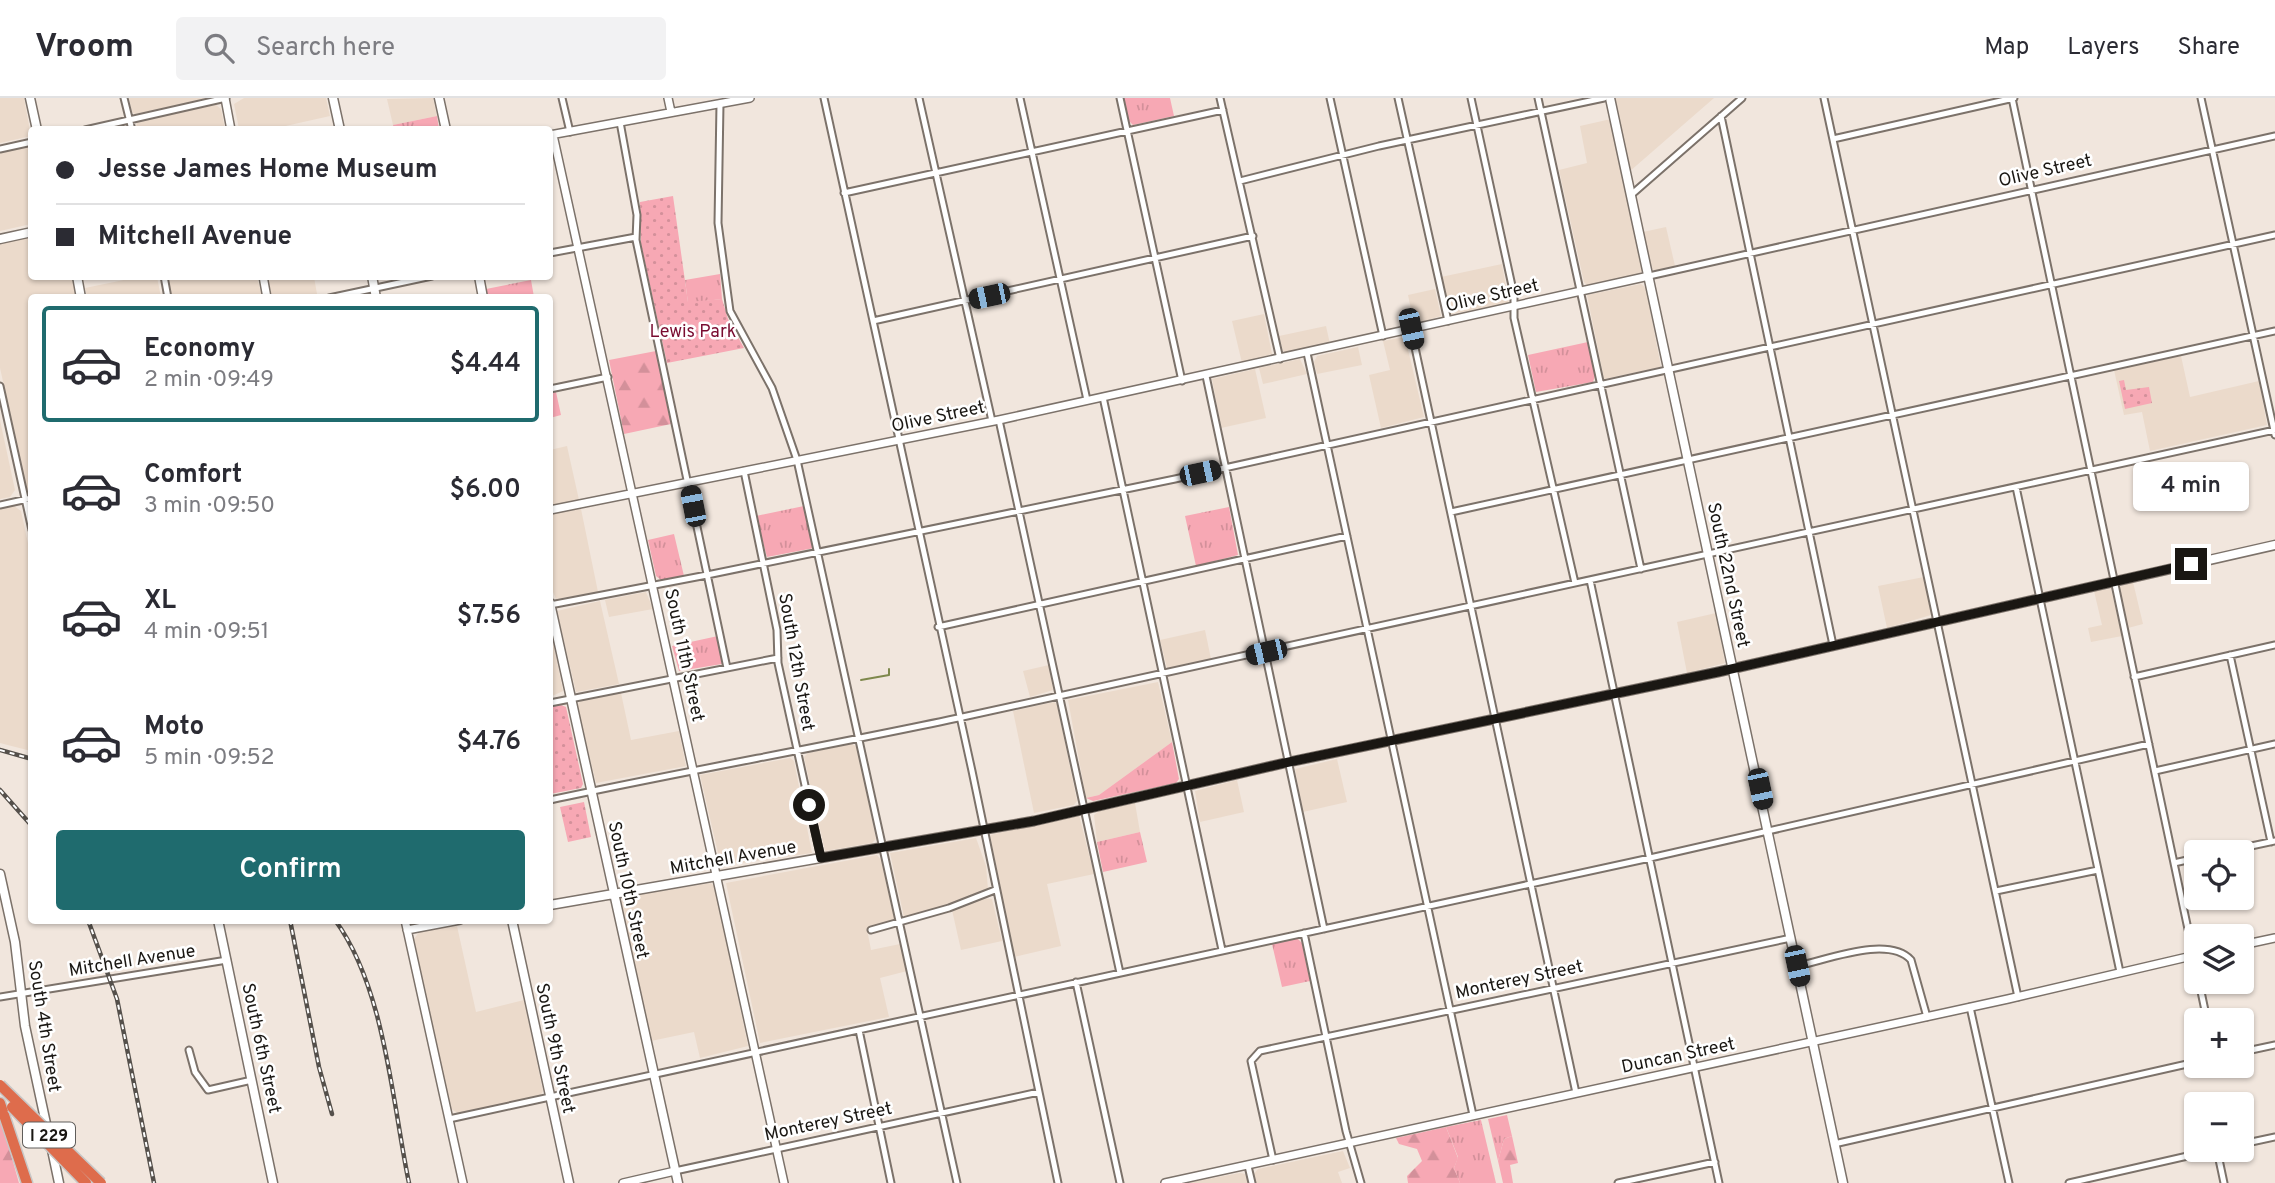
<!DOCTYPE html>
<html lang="en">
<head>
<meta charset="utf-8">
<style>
  :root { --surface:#fff; --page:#f2f2f3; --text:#2b2b33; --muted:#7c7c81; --line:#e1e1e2; --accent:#1f6b6e }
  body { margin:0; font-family:Overpass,sans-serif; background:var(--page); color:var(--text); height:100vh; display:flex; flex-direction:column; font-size:26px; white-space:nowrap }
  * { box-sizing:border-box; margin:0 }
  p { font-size:23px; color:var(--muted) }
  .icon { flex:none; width:38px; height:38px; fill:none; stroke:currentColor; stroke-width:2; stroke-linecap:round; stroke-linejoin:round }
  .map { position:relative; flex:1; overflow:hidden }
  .drawer { position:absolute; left:28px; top:196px; width:525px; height:630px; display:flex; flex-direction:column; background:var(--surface); border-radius:7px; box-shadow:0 2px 5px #0004 }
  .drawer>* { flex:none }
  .guide { position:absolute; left:28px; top:28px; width:525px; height:154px; border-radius:7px; box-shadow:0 2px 5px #0004; display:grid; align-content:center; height:154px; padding:0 28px; background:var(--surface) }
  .tools { position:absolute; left:2184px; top:742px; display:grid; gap:14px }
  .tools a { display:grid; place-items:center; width:70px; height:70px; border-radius:7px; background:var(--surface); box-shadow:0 2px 5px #0004; font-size:35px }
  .end { position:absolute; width:32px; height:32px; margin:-16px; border:9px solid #1a1713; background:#fff; box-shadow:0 0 0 4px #fff }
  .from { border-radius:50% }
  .bubble { position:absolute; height:49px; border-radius:7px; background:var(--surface); box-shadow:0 2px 5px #0004; font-size:23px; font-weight:600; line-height:49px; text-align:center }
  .car { position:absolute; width:21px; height:42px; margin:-21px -10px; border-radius:9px; box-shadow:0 0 5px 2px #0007; background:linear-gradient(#222 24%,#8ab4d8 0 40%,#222 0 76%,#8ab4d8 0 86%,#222 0) }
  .guide b { display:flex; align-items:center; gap:24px; height:66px; font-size:26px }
  .guide b+b { border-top:2px solid var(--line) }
  .guide i { width:18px; height:18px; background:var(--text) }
  ul { padding:12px 0 0; list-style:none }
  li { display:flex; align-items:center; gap:21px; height:116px; margin:0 14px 10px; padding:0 14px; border:4px solid transparent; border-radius:7px }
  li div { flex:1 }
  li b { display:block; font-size:26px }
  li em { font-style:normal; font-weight:600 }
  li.active { border-color:var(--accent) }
  li>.icon { width:63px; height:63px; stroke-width:1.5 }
  .primary-button { display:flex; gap:14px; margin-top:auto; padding:14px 28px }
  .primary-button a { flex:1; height:80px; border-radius:7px; background:var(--accent); color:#fff; font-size:28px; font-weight:600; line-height:80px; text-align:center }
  header { display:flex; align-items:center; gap:42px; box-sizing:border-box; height:98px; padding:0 35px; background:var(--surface); border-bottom:2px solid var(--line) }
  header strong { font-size:33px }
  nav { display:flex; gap:38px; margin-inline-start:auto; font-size:24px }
  .search { width:490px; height:63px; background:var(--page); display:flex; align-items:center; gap:18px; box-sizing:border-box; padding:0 24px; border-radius:7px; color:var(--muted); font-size:26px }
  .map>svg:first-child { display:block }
  .built { fill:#ebdacb }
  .grass { fill:url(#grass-tufts) }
  .forest { fill:url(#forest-firs) }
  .park { fill:url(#park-dots) }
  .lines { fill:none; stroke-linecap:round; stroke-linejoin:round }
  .stream { stroke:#7e884c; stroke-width:2 }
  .minor-casing { stroke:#7c726a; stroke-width:9 }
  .tertiary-casing { stroke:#7c726a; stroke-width:10 }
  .secondary-casing { stroke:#7c726a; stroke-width:11 }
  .motorway-casing { stroke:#c8c7c6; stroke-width:13 }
  .minor { stroke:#fff; stroke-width:5 }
  .tertiary { stroke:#fff; stroke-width:7 }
  .secondary { stroke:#fff; stroke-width:8 }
  .motorway { stroke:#de6c4c; stroke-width:10 }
  .rail-casing { stroke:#55504b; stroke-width:4.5 }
  .rail { stroke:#fff; stroke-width:2; stroke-dasharray:5; stroke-linecap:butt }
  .motorway-bridge-casing { stroke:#c8c7c6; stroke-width:13; stroke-linecap:butt }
  .motorway-bridge { stroke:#de6c4c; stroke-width:10 }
  .route { stroke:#1a1713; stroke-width:9 }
  .labels { text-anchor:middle; stroke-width:5; stroke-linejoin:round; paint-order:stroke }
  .shield { fill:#fff; stroke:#5f5d5a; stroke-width:2 }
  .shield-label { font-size:16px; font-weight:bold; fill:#1a1713 }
  .street-label { font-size:18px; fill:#1a1713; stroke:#fff }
  .park-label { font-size:18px; fill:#790c30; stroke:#fff }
</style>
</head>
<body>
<header>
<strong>Vroom</strong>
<div class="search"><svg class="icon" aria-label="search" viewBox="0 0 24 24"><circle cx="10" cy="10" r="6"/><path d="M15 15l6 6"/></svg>Search here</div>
<nav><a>Map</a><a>Layers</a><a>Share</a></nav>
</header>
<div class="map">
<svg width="2275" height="1085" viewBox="0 0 2275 1085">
  <defs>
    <pattern id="grass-tufts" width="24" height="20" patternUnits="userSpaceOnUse" patternTransform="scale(1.75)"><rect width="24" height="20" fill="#f7a8b4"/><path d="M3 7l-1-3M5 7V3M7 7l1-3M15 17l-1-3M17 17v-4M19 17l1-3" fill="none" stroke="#d3909a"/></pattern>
    <pattern id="forest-firs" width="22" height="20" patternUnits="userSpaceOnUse" patternTransform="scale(1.75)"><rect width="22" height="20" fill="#f7a8b4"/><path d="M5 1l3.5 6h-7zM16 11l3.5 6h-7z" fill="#d3909a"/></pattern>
    <pattern id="park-dots" width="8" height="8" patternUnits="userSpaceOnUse" patternTransform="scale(1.75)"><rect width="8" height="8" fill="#f7a8b4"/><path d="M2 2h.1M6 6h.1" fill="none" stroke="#d3909a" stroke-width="1.8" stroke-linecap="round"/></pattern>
  </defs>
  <rect width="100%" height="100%" fill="#f1e6dd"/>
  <path class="built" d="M0,0H24L31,38L0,45Z
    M129,0H210L135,16L132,14Z
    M244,0H326L330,18L281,29V31H239L234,6Z
    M433,0L437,18L393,27L387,1Z
    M1614,0H1714L1629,74Z
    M216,7L221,11L225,31H136L137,23Z
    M1611,21L1642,173L1639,176L1588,188L1584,184L1559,72L1587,65L1580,28Z
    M31,47V126L0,133V54Z
    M1666,129L1675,168L1655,173L1650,169L1643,134Z
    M31,138L32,178L72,179L76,199L32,200L31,394L27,391L0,270V144Z
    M1502,166L1509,206L1451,216L1441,179Z
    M143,178L157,179L161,199H87L85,190Z
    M167,179H257L262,199H172Z
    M268,179H314L317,196L272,199Z
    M1641,186L1646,190L1661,269L1604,281L1587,197Z
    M1435,191L1441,218L1414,226L1408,197Z
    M1264,216L1272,256L1242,265L1232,223Z
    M1326,228L1330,246L1288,255L1283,253L1279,238Z
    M1405,239L1424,319L1381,330L1369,277L1390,272L1383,243Z
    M1358,249L1362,267L1317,276L1314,264L1317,258Z
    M2181,258L2190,299L2259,283L2267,327L2150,353L2142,314L2124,317L2114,272Z
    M1300,261L1307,276L1263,286L1259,270Z
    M1255,271L1266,320L1221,330L1212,281Z
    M0,322L15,392L10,399L0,401Z
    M567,348L579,402L550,408V352Z
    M14,408L21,413L31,459V653L0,645V411Z
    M581,411L598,494L556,501L550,487V416Z
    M1924,479L1931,517L1887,530L1878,488Z
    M2133,484L2143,526L2128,530L2119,489Z
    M2111,491L2122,538L2091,544L2088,530L2102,527L2094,493Z
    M646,494L653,511L609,519L605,502Z
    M600,503L619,586L576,594L557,513Z
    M1716,515L1725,565L1687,575L1677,524Z
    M550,529L563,593L550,599Z
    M1205,532L1211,561L1167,570L1160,542Z
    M1049,567L1053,592L1030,599L1023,573Z
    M1158,584L1172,644L1099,697L1086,700L1068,602Z
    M621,595L631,642L679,633L686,668L596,685L577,607L581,603Z
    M1054,604L1057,606L1077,703L1074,707L1034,715L1013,613Z
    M852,646L857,649L876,741L872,745L825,753L804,659L808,655Z
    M790,660L794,663L812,755L721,768L700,677Z
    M1337,661L1347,704L1303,714L1295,671Z
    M1237,682L1244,714L1200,724L1195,693Z
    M1135,705L1140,734L1097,744L1094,717L1099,713Z
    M1079,717L1094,776L1047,786L1061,848L1014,859L990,737Z
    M976,740L986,768L988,791L948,807L904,819L890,755Z
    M877,757L881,762L895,824L867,831L871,852L900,846L907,873L880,880L889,919L760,945L726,785Z
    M711,785L715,789L748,948L700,960L694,934L651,943L620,804L625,799Z
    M983,800L992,801L1002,843L961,852L952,812Z
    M457,828L476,914L524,902L543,993L540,998L458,1015L451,1011L414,841L419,834Z
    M1343,1053L1350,1070L1338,1074L1342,1085H1255L1253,1077L1258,1071Z
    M1240,1075L1245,1076L1248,1085H1187Z"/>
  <path class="grass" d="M1123,0H1170L1174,18L1133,27L1127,21Z
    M437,18L439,31H394L393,27Z
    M720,176L722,201L688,205L685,182Z
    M531,182L534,199H487L486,191Z
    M1588,244L1595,278L1593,284L1536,294L1528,257Z
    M556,294L561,317L550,320V295Z
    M804,408L814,450L767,459L756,418Z
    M1229,409L1238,457L1196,468L1185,418Z
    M674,436L684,478L661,482L656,478L648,442Z
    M718,538L722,566L679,573L672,548Z
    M1172,644L1179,681L1176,685L1093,703L1086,700L1099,697Z
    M1140,734L1147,764L1103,774L1097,744Z
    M1297,840L1302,845L1310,883L1282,889L1272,846Z
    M1507,1017L1512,1038L1504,1041L1498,1063L1488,1021Z
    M1481,1022L1496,1085H1460L1454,1070L1458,1059L1446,1029Z"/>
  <path class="forest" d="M656,253L671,326L624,336L609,262Z
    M0,1018L19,1085H0Z
    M1446,1029L1458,1060L1454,1070L1460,1085H1408L1407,1078L1422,1063L1417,1051L1399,1046L1396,1040Z
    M1512,1038L1518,1065L1510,1067L1513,1085H1503L1498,1063L1504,1041Z"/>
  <path class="park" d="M673,98L688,204L722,201L728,221L744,250L667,265L641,146L640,104Z
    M2124,282L2126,292L2149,289L2152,305L2125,311L2119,283Z
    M561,607L566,609L583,686L581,690L550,696V609Z
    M584,704L591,739L568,744L560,709Z"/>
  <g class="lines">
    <path class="stream" d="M861,582L889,577V571"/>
    <defs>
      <path id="minor" d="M124,0L132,32
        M562,0L570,34
        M824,0L972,673L1058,1085
        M919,0L992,323
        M1020,0L1087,302
        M1120,0L1182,283
        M1220,0L1280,261
        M1330,0L1383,238
        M1398,0L1448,223
        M1471,0L1514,197V220L1575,485
        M1538,0L1641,471
        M1824,0L2018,899
        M2012,0L2196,869
        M2201,0L2275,337
        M720,6L718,125L730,213L772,290L797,362L957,1085
        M1721,18L1833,547
        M620,24L637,117L636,142L727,570
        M85,32L226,0
        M1833,41L2014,0
        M0,51L32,44
        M1240,83L1379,48L1604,0
        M844,95L1223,12
        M1631,97L1742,0
        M550,155L636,139
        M164,178L168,200
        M1649,178L2275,38
        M329,200L432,178
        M873,223L1253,138
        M1411,231L1576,995
        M1307,255L1473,1017
        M1206,278L1324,831
        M0,288L32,432
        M550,291L608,279
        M1103,299L1222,852
        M999,322L1120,875
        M744,373L777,532L778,565L821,760
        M2016,389L2120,874
        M0,407L32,400
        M1451,414L2275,233
        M1590,482L1719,1085
        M550,507L707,477L1175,381L2275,137
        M938,529L1347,438
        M2230,557L2271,744
        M2134,579L2275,547
        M550,605L778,560
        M2155,673L2275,646
        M550,702C685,673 822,649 958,620C1397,525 1836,429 2275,332
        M2223,754L2275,743
        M2174,765L2196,760
        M1996,793L2098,772
        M871,832L949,810L995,792
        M1304,835L1346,1033L1361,1085
        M1797,868C1827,862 1888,837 1911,862L1927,919
        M1076,884L1120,1085
        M2199,884L2207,922
        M0,899L227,862
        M1970,909L2009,1085
        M859,932L891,1085
        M189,952L195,974L208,992L252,982
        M2242,954L2275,947
        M449,1021L1650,760L2149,646
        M1834,1046L2196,964
        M2242,1046L2275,1039
        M2217,1052L2224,1085
        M1273,1062L1251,963L1260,953L1791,840
        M1248,1068L1252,1085
        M675,1073L1039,994
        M1618,1085L1715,1064
        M2069,1085L2214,1052"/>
      <path id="tertiary" d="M225,0L231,32
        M668,0L671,14
        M550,37L750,0
        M553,37L784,1085
        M263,178L267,200
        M550,412L999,322L1649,178
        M405,822L463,1085
        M407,832L460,822
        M2242,847L2275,840
        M623,1085L675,1073
        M1165,1085L2008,901L2196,857"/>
      <path id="secondary" d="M30,0L37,32
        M333,0L340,32
        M439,0L446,32
        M1610,0L1843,1085
        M0,141L32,134
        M77,178L81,200
        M372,178L376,200
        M479,178L483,200
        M550,505L678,1085
        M0,776L15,844L25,928L48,1035
        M550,807L1034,723L1289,664L1718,574L2275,447
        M218,822L273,1085
        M512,822L569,1085
        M51,1047L59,1085"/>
      <path id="motorway" d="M0,1005L27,1085"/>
    </defs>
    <use href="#minor" class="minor-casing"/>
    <use href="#tertiary" class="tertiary-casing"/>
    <use href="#secondary" class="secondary-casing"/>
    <use href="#motorway" class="motorway-casing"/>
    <use href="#minor" class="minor"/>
    <use href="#tertiary" class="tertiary"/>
    <use href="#secondary" class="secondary"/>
    <use href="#motorway" class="motorway"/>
    <defs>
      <path id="rail" d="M0,652L32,661
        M0,692L32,728
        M88,822L117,901L154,1085
        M290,822L319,969L332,1016
        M335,822C385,890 392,1003 409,1085"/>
    </defs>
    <use href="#rail" class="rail-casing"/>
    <use href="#rail" class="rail"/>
    <defs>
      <path id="motorway-bridge" d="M0,987L101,1085
        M12,1009L86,1085"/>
    </defs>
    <use href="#motorway-bridge" class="motorway-bridge-casing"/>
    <use href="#motorway-bridge" class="motorway-bridge"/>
  </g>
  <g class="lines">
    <path class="route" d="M809,707L821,760L1034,723L1289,664L1718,574L2191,466"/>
  </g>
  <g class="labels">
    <rect class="shield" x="23" y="1024.5" width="52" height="25" rx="5"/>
    <g class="shield-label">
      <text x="49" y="1043">I 229</text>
    </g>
    <g class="street-label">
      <text transform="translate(2045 72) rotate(-13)" y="6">Olive Street</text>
      <text transform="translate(1492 197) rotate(-13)" y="6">Olive Street</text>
      <text transform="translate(938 318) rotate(-12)" y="6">Olive Street</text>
      <text transform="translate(1729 477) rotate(78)" y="6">South 22nd Street</text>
      <text transform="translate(685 557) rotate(78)" y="6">South 11th Street</text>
      <text transform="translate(797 564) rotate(80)" y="6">South 12th Street</text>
      <text transform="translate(733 759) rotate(-10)" y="6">Mitchell Avenue</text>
      <text transform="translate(629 792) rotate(78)" y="6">South 10th Street</text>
      <text transform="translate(132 862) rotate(-9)" y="6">Mitchell Avenue</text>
      <text transform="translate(1519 881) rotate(-12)" y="6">Monterey Street</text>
      <text transform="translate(45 928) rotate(81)" y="6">South 4th Street</text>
      <text transform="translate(262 950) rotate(78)" y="6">South 6th Street</text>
      <text transform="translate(556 950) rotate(78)" y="6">South 9th Street</text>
      <text transform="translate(1678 957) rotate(-12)" y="6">Duncan Street</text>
      <text transform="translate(828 1023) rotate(-12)" y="6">Monterey Street</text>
    </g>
    <g class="park-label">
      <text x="693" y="239">Lewis Park</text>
    </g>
  </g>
</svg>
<div class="tools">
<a><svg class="icon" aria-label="locate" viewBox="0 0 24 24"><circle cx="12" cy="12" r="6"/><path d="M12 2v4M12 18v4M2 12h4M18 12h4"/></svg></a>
<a><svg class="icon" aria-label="layers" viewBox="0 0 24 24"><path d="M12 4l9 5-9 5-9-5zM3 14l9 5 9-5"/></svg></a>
<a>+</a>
<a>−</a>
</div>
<i class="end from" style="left:809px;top:707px"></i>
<i class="end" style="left:2191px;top:466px"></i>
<div class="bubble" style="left:2133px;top:364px;width:116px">4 min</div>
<i class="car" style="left:989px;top:198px;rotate:258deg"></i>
<i class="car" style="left:1411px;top:231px;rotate:168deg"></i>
<i class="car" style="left:1200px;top:375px;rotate:78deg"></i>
<i class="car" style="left:693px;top:408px;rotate:349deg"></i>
<i class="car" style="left:1266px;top:554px;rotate:257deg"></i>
<i class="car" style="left:1760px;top:691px;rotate:168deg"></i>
<i class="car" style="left:1797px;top:868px;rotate:168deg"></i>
<div class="guide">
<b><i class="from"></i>Jesse James Home Museum</b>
<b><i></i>Mitchell Avenue</b>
</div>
<section class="drawer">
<ul>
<li class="active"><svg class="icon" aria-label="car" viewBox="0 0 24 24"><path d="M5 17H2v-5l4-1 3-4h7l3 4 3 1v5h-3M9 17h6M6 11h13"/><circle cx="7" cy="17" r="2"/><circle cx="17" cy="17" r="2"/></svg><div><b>Economy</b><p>2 min · 09:49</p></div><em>$4.44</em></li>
<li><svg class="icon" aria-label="car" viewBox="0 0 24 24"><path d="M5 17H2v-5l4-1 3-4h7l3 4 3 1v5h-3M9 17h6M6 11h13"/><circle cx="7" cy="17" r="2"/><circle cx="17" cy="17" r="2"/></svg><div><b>Comfort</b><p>3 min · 09:50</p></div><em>$6.00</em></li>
<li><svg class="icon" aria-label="car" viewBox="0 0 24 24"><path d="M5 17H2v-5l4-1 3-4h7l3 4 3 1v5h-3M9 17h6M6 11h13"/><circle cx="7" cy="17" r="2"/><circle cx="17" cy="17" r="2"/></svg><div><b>XL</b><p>4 min · 09:51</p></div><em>$7.56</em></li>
<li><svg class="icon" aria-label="car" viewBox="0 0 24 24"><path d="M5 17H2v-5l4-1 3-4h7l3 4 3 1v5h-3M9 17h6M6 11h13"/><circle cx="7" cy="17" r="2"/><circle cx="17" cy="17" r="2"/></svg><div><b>Moto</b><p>5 min · 09:52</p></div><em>$4.76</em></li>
</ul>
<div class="primary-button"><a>Confirm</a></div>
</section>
</div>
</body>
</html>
